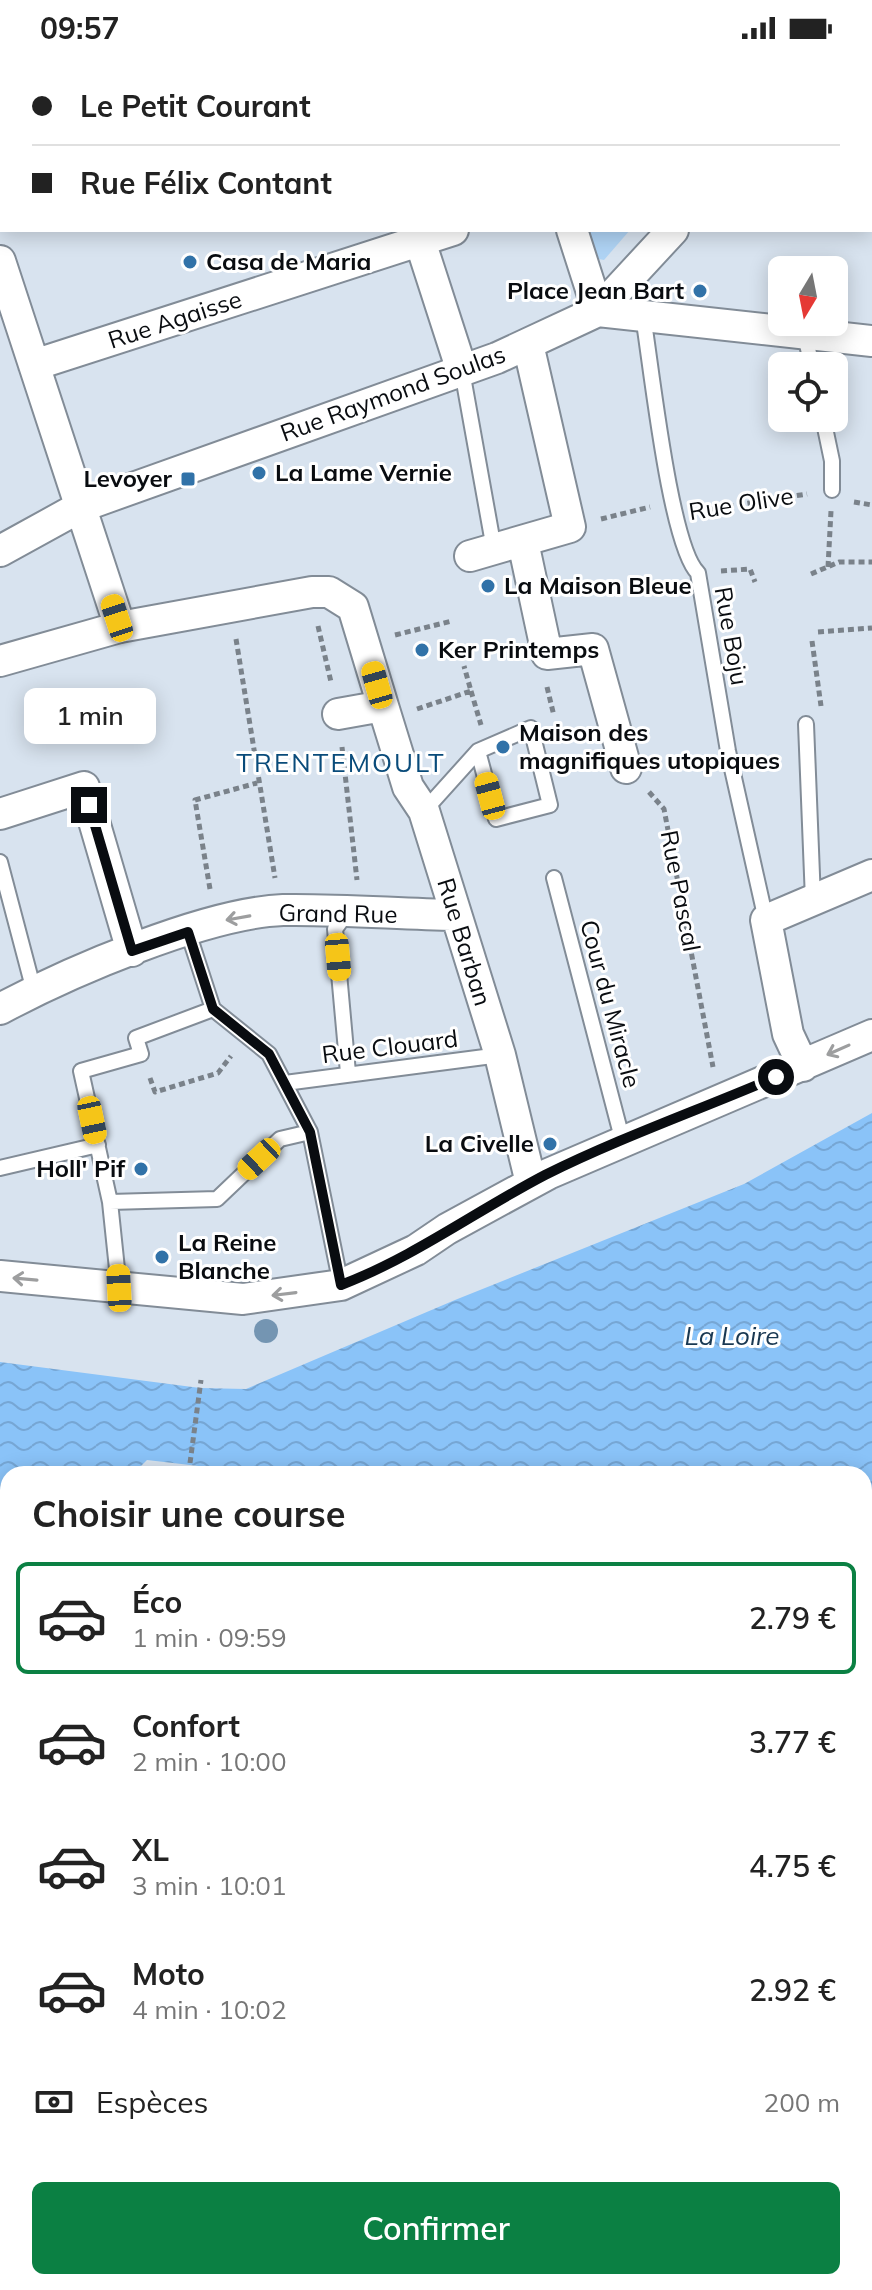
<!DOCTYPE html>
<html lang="fr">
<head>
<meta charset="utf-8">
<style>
  :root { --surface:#fff; --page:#f6f6f6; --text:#222; --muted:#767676; --line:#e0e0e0; --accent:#0b8043 }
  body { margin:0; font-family:Mulish,sans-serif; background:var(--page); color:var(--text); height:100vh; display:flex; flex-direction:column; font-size:30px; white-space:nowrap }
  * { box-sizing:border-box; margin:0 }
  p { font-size:26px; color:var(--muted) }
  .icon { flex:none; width:44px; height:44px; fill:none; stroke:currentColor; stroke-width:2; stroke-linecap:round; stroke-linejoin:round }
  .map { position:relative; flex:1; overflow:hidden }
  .sheet { position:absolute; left:0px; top:1410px; width:872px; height:824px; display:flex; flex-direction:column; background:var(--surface); border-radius:24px 24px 0 0; box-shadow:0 4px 20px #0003 }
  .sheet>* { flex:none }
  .top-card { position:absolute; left:0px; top:0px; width:872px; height:176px; box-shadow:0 4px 20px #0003; display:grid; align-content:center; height:176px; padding:0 32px; background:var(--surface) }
  .needle { width:52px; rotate:190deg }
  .tools { position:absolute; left:768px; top:200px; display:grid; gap:16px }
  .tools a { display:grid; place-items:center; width:80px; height:80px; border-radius:12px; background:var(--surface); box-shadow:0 4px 20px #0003; font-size:40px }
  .end { position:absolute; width:36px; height:36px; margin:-18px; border:10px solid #090c10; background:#fff; box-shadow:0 0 0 4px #fff }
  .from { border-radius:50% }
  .bubble { position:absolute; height:56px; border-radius:12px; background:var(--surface); box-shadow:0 4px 20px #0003; font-size:26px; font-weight:600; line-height:56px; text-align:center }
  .car { position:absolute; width:24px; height:48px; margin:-24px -12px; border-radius:10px; box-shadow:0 0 6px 2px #0007; background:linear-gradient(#f5c518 24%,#345 0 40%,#f5c518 0 76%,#345 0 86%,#f5c518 0) }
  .top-card b { display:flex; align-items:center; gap:28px; height:76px; font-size:30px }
  .top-card b+b { border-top:2px solid var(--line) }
  .top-card i { width:20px; height:20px; background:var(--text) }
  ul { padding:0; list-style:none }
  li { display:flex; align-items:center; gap:24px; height:112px; margin:0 16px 12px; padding:0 16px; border:4px solid transparent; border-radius:12px }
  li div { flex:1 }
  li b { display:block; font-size:30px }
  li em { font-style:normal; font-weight:600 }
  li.selected { border-color:var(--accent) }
  li>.icon { width:72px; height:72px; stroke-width:1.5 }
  h2 { padding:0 32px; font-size:36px; line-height:96px }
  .pay { display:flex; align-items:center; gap:20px; height:88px; padding:0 32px; font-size:30px }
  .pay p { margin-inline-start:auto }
  .action { display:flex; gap:16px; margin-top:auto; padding:16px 32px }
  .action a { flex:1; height:92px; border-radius:12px; background:var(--accent); color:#fff; font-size:32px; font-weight:600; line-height:92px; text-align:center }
  .status { display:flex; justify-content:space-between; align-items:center; height:56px; padding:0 40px; background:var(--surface); direction:ltr }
  .status svg { height:22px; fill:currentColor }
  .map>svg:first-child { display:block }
  .green { fill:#afd3f4 }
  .water { fill:url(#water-waves); fill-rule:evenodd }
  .pier { fill:#d8e3ef }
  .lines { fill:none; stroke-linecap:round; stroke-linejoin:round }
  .ferry { stroke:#193852; stroke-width:2; stroke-dasharray:10 8; stroke-linecap:butt }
  .lane-casing { stroke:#828c97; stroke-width:18 }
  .street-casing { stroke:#828c97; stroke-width:34 }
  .path { stroke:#7a828a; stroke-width:5; stroke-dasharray:6 4; stroke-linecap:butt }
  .lane { stroke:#fff; stroke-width:14 }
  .street { stroke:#fff; stroke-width:30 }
  .tree { fill:#7495b2 }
  .oneway { stroke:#9d9e9f }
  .route { stroke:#090c10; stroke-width:10 }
  .poi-dot { fill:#3172a8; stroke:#fff; stroke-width:3 }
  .labels { text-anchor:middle; stroke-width:6; stroke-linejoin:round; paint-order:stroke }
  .poi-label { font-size:24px; font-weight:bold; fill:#090c10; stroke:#fff; text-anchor:start }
  .street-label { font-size:24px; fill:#090c10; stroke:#fff }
  .neighbourhood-label { font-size:26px; letter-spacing:2px; fill:#094b7a; stroke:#fff }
  .water-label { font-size:26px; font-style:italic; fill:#193852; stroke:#fff }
</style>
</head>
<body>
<div class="status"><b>09:57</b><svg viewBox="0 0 49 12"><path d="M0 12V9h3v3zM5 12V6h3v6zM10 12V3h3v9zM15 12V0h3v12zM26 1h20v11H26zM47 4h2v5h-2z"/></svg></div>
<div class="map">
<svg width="872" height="2234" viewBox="0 0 872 2234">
  <defs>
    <pattern id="water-waves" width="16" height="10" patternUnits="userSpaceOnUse" patternTransform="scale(2)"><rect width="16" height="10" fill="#8ac3f8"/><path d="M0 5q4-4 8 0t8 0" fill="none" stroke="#76a6d4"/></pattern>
  </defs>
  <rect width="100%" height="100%" fill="#d8e3ef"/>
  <path class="green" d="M585,174H630L604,204L594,202Z"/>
  <path class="water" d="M872,1057V2234H0V1306L200,1332L246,1333L455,1244L744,1128ZM8,1418H864V2226H8Z"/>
  <path class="pier" d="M147,1404L233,1414L236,1418H138L136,1415Z"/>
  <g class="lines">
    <path class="ferry" d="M864,1707L872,1705
      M0,1898L8,1897"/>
    <defs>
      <path id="lane" d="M643,260C651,308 670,490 698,517L728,695L766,864
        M805,280L812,310
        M462,315L494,493
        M823,362L832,405V434
        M806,668L813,844
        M424,755L478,695L531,672L550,749L496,763L478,695
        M0,806L34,935
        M554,822L623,1086
        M346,858L335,873L348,1017
        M188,876L213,953L269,998L310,1076L341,1229
        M285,1027L500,999
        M0,1112L98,1089
        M110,1146L217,1143L280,1083L310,1076
        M119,1232L110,1146L81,1015L141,998L136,982L213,953"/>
      <path id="street" d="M511,0L512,2
        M130,2L140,0
        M830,2L832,0
        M0,28H2
        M572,174L598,255L872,285
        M420,185L462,315
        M0,205L120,571
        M34,309L453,174
        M523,486L547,598L593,593L626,712
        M0,495L80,451L497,302L598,255L673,174
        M470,500L570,471L528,288
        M0,605L120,571L312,536H329L353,551L383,650L338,658
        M383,650L408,731L424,755L500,999L531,1127
        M0,758L84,731L132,895
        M0,953C69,916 206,857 283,854C340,853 398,858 455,859
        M803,1010L788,978L766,864L872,819
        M0,1220L243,1243L341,1229L416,1194L447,1173L548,1118L872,979"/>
    </defs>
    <use href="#lane" class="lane-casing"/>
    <use href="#street" class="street-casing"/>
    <path class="path" d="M854,446L872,449
      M698,455L807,438
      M601,463L650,451
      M828,511L831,455
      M721,515L750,513L755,526
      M811,518L839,506H872
      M318,570L331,626
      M818,576L872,572
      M395,579L452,565
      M236,583L275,822
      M812,585L821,650
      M547,631L554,660
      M471,635L481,669
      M417,653L471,635L464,610
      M342,691L357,824
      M649,736L664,753L713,1011
      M210,833L195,744L257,727
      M150,1022L155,1036L218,1017L231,1000
      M190,1407L201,1324"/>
    <use href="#lane" class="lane"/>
    <use href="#street" class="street"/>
  </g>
  <circle class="tree" cx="266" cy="1275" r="12"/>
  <defs><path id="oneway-shaft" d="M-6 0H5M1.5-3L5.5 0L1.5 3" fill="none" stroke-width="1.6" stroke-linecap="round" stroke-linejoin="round" transform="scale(2)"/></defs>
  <g class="oneway">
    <use href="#oneway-shaft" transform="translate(238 862) rotate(170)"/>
    <use href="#oneway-shaft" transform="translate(838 994) rotate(156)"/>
    <use href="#oneway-shaft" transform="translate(25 1223) rotate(-175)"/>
    <use href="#oneway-shaft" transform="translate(284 1238) rotate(173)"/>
  </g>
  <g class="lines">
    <path class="route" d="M89,749L132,895L188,876L213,953L269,998L310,1076L341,1229C414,1201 476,1155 545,1119C619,1082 699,1054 776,1021"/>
  </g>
  <g class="poi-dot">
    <circle cx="190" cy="206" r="8"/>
    <circle cx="700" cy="235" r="8"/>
    <circle cx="259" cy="417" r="8"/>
    <rect x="180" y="415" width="16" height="16" rx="4"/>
    <circle cx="488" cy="530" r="8"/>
    <circle cx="422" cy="594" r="8"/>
    <circle cx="503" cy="691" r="8"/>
    <circle cx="550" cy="1088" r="8"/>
    <circle cx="141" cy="1113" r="8"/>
    <circle cx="162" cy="1201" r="8"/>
  </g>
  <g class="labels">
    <g class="poi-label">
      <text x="206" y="214">Casa de Maria</text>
      <text x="684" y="243" text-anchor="end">Place Jean Bart</text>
      <text x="275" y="425">La Lame Vernie</text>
      <text x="172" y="431" text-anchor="end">Levoyer</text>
      <text x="504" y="538">La Maison Bleue</text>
      <text x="438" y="602">Ker Printemps</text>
      <text x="519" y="685">Maison des<tspan x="519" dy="28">magnifiques utopiques</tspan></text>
      <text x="534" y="1096" text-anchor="end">La Civelle</text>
      <text x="125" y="1121" text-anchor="end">Holl' Pif</text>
      <text x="178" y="1195">La Reine<tspan x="178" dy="28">Blanche</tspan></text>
    </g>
    <g class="street-label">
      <text transform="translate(175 264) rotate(-18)" y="8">Rue Agaisse</text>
      <text transform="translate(393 338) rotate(-20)" y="8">Rue Raymond Soulas</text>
      <text transform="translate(741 448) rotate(-9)" y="8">Rue Olive</text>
      <text transform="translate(731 580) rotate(80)" y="8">Rue Boju</text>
      <text transform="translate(680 835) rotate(79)" y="8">Rue Pascal</text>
      <text transform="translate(338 858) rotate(1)" y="8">Grand Rue</text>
      <text transform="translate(464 886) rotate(73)" y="8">Rue Barban</text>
      <text transform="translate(610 948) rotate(75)" y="8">Cour du Miracle</text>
      <text transform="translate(390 991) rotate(-7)" y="8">Rue Clouard</text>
    </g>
    <g class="neighbourhood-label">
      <text x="341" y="716">TRENTEMOULT</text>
    </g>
    <g class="water-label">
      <text x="732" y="1289">La Loire</text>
    </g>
  </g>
</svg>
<div class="tools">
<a><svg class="needle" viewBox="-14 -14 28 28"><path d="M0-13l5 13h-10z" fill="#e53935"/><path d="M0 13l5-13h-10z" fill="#767676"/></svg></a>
<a><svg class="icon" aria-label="locate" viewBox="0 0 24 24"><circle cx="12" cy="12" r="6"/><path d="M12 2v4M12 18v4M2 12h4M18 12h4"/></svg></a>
</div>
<i class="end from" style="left:776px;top:1021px"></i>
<i class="end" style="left:89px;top:749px"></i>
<div class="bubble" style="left:24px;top:632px;width:132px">1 min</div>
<i class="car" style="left:117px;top:562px;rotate:342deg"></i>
<i class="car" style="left:377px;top:629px;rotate:344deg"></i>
<i class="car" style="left:490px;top:740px;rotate:345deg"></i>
<i class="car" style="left:338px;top:901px;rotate:175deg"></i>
<i class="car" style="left:92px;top:1064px;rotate:168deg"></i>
<i class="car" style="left:259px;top:1103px;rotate:227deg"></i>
<i class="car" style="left:119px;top:1232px;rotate:357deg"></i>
<div class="top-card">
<b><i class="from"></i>Le Petit Courant</b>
<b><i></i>Rue Félix Contant</b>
</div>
<section class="sheet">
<h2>Choisir une course</h2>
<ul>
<li class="selected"><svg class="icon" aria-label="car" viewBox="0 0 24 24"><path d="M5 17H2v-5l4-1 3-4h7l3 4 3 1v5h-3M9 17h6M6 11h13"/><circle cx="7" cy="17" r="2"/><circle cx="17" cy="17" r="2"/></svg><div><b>Éco</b><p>1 min · 09:59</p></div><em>2.79 €</em></li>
<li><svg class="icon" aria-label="car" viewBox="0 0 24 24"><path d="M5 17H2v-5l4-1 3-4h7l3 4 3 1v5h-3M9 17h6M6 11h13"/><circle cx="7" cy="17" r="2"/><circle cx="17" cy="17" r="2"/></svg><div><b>Confort</b><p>2 min · 10:00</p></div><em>3.77 €</em></li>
<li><svg class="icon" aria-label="car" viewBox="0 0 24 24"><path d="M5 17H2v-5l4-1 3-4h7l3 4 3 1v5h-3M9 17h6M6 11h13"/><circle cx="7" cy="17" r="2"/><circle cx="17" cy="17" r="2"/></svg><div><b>XL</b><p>3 min · 10:01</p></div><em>4.75 €</em></li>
<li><svg class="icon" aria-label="car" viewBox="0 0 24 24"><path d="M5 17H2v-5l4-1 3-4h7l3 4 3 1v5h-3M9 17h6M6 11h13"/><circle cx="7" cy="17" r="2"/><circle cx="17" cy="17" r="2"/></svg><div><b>Moto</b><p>4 min · 10:02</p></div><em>2.92 €</em></li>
</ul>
<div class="pay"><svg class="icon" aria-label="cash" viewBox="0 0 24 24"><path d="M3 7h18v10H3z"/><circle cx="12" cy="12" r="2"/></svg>Espèces<p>200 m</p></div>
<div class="action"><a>Confirmer</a></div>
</section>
</div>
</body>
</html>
